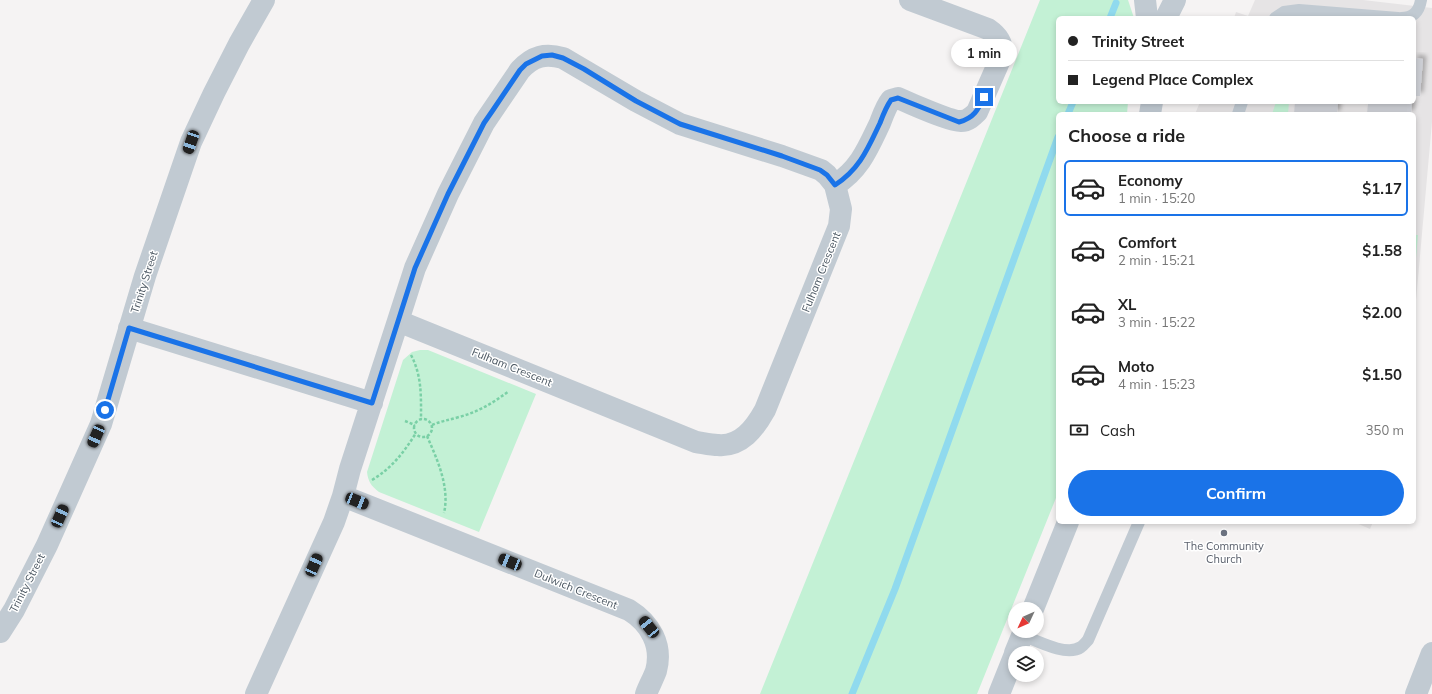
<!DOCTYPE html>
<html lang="en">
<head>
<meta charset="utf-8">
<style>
  :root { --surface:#fff; --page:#f2f2f2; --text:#222; --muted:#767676; --line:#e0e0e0; --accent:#1a73e8 }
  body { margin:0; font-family:Mulish,sans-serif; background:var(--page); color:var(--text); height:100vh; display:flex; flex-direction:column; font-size:15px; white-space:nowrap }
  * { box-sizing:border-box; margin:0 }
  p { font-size:13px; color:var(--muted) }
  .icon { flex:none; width:22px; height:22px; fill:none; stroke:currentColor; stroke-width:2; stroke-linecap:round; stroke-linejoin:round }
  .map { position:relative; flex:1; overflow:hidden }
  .side { position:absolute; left:1056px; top:112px; width:360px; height:412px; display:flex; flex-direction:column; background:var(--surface); border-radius:6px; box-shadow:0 2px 6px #0003 }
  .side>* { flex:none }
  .top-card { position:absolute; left:1056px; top:16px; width:360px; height:88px; border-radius:6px; box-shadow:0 2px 6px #0003; display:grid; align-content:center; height:88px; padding:0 12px; background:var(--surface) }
  .needle { width:26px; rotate:226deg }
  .tools { position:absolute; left:1008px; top:602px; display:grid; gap:8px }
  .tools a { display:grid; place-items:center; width:36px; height:36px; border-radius:50%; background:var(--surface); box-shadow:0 2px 6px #0003; font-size:20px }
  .end { position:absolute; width:18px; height:18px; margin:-9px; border:5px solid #1a73e8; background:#fff; box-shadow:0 0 0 2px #fff }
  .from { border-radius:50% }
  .bubble { position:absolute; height:28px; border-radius:14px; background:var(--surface); box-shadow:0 2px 6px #0003; font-size:13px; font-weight:700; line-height:28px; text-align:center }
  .car { position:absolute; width:12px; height:24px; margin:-12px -6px; border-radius:5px; box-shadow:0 0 3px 1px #0007; background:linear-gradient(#222 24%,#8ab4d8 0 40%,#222 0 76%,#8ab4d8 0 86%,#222 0) }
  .top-card b { display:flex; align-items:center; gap:14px; height:38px; font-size:15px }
  .top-card b+b { border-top:1px solid var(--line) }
  .top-card i { width:10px; height:10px; background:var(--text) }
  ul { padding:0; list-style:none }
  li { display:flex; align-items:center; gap:12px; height:56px; margin:0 8px 6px; padding:0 4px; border:2px solid transparent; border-radius:6px }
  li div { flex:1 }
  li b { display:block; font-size:15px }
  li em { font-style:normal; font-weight:700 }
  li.active { border-color:var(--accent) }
  li>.icon { width:36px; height:36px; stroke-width:1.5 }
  h2 { padding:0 12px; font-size:18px; line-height:48px }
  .pay { display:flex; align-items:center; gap:10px; height:44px; padding:0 12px; font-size:15px }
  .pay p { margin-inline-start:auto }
  .action { display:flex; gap:8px; margin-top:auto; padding:8px 12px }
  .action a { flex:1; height:46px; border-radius:24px; background:var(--accent); color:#fff; font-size:16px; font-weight:700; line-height:46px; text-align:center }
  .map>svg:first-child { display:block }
  .education { fill:#e6e4e5 }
  .green { fill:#c3f1d5 }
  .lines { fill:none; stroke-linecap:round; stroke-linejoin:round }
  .stream { stroke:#90daee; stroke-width:7 }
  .building { fill:#cdcfd5; filter:url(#shadow) }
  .path { stroke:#7ad0a6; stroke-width:2.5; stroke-dasharray:3 2; stroke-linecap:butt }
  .service { stroke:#c1cad2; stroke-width:12 }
  .minor { stroke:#c1cad2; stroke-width:22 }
  .tertiary { stroke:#c1cad2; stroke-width:22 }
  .route { stroke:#1a73e8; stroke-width:5 }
  .worship-dot { fill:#6b7280; stroke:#fff; stroke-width:1.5 }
  .labels { text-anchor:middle; stroke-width:3; stroke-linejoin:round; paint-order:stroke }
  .street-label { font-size:11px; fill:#4a5661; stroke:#fff }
  .worship-label { font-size:11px; fill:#5b616d; stroke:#fff }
</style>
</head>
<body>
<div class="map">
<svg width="1432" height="694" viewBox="0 0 1432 694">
  <defs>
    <filter id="shadow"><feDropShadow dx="3.5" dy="-3.5" stdDeviation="2" flood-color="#0004"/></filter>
  </defs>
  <rect width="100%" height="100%" fill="#f5f3f3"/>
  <path class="education" d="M1255,0H1363L1432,8V122L1414,323V114H1195L1200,102H1414V18H1234L1236,12L1248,16Z
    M1354,522H1373L1370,529Z"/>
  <path class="green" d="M1040,0H1128L1134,18H1058V102H1128L1127,114H1058V493L977,694H760Z
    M1276,102H1289L1288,114H1272Z
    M1414,235H1418L1414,281Z
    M420,350H428L536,394L479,532L379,492C371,486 368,481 367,472L403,360L412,352Z"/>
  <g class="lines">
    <path class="stream" d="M1110,18L1116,3
      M1068,114L1073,102
      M852,694L895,589L1058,137"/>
  </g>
  <path class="building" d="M1414,58L1423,59L1420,96H1414Z
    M1295,102H1338L1337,114H1294Z
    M1354,102H1412L1411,114H1367L1368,104L1354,103Z"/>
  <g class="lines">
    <path class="path" d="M411,355C422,376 421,396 421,419
      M414 428a9 9 0 1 1 18 0a9 9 0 1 1-18 0Z
      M405,421L415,425
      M432,425C441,421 449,420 459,417C478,412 493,403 509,391
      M427,436C437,459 450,487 444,513
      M372,480C392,468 404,452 416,433"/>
    <path class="service" d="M1275,18L1284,12L1299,10L1398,18
      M1401,18C1413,18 1419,12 1421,0
      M1238,114L1242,102
      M1022,635C1037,641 1067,657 1081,647C1084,645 1086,642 1088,640L1139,522"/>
    <path class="minor" d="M835,185C860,169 868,148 880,123C883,115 886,106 891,100L898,98C909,103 952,122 961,121C968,121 973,116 977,112L1002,55C1003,43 998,36 988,29L910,0
      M129,328L372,403
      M343,496L629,610C650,623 663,645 656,671C653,679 649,686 646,694
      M0,632L14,610L47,545L101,424L145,276L191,142L214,93L239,44L264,0
      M256,694L334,522L343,496L350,469L398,321L415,268L448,194L484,123L520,70C533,56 545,53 563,58L636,101L680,124L782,156L821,170L827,175L835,185L841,209L839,226L765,410C755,428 741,447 718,445C711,445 703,443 696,442L398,321
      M1416,694L1432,653"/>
    <path class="tertiary" d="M1145,0L1147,18
      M1166,18L1175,0
      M1150,114L1152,102
      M1033,609L1068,522
      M1015,653L1024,631
      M999,694L1015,654"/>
  </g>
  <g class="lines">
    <path class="route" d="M105,410L129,328L372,403L415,268L448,194L484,123L493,110L520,70L526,64L542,56L552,55L563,58L584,69L636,101L680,124L782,156L820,170L827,175L835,185C860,169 868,148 880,123C883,115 886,107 891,100L898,98L959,122C974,118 978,110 984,97"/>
  </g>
  <circle class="worship-dot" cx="1224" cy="533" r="4"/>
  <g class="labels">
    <g class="street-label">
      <text transform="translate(821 272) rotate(-68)" y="4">Fulham Crescent</text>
      <text transform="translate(144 282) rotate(-72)" y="4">Trinity Street</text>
      <text transform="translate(512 367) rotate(22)" y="4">Fulham Crescent</text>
      <text transform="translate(27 583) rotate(-63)" y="4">Trinity Street</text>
      <text transform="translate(576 589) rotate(22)" y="4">Dulwich Crescent</text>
    </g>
    <g class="worship-label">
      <text x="1224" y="550">The Community<tspan x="1224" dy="13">Church</tspan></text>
    </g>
  </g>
</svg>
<div class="tools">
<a><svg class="needle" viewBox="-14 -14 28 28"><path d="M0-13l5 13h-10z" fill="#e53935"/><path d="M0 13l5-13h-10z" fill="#767676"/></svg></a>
<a><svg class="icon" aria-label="layers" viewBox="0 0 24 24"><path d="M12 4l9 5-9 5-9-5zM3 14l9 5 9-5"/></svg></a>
</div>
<i class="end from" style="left:105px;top:410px"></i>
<i class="end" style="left:984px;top:97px"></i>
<div class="bubble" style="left:951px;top:39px;width:66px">1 min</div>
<i class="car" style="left:191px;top:142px;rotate:199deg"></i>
<i class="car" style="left:96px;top:436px;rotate:204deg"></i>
<i class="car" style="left:357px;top:501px;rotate:112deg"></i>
<i class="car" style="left:60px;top:516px;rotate:24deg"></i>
<i class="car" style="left:510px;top:562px;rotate:292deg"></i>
<i class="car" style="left:314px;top:565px;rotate:24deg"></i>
<i class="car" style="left:649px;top:627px;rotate:321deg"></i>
<div class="top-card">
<b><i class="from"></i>Trinity Street</b>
<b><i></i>Legend Place Complex</b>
</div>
<section class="side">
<h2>Choose a ride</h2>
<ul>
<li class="active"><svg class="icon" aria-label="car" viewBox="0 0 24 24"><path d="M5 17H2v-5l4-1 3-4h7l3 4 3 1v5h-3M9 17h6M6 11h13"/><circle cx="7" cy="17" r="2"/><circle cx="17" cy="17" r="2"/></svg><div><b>Economy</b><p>1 min · 15:20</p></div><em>$1.17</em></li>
<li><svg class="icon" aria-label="car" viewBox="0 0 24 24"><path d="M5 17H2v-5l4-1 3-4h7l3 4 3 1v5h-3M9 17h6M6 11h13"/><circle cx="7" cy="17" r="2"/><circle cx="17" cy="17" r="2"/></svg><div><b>Comfort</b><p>2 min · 15:21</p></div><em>$1.58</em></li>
<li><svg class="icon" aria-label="car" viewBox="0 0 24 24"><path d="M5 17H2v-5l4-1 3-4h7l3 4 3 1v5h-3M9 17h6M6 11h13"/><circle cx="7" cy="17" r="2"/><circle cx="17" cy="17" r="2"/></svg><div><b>XL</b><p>3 min · 15:22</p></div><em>$2.00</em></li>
<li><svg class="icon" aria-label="car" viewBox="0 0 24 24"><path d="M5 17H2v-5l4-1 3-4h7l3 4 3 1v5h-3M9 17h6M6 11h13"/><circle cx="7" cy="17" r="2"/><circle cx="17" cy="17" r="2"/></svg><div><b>Moto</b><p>4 min · 15:23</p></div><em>$1.50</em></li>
</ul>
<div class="pay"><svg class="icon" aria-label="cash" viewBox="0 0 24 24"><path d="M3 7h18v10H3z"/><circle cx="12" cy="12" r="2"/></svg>Cash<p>350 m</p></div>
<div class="action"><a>Confirm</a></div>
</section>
</div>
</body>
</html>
